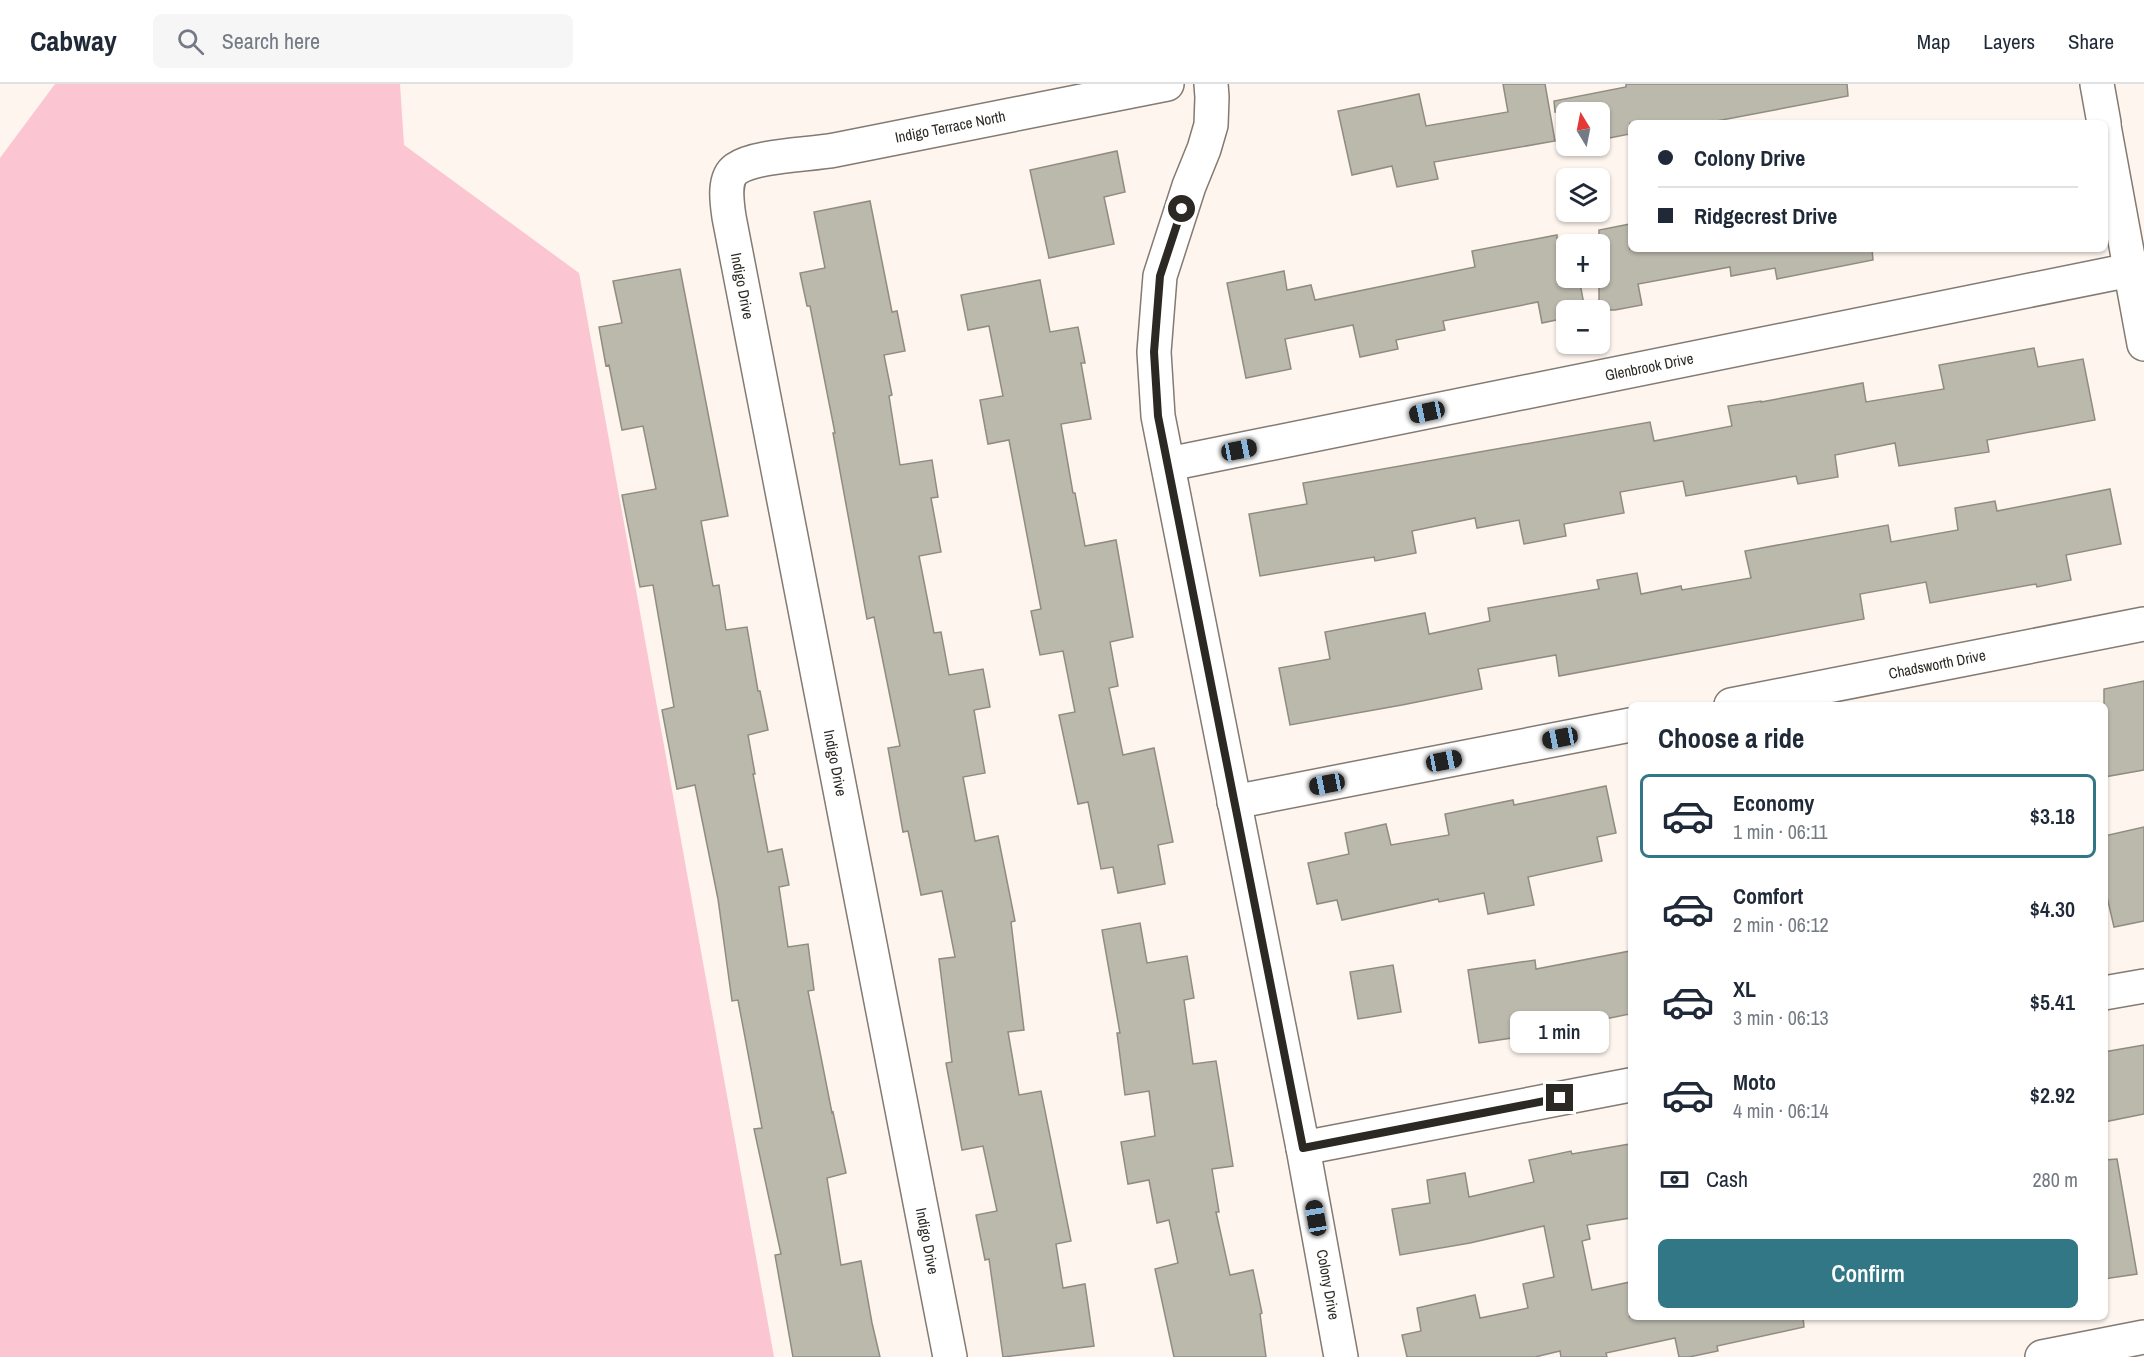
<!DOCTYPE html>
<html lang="en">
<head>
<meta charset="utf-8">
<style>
  :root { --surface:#fff; --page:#f6f6f7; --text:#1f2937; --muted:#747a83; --line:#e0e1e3; --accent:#327785 }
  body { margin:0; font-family:"Archivo Narrow",sans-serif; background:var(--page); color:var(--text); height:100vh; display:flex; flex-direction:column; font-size:22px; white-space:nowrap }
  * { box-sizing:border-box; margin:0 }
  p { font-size:20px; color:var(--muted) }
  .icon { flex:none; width:33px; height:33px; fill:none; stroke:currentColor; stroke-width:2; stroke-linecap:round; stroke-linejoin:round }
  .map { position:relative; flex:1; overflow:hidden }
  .side { position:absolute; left:1628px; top:618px; width:480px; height:618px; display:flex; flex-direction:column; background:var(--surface); border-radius:9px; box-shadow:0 2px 4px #0004 }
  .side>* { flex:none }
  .top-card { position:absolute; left:1628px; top:36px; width:480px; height:132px; border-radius:9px; box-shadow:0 2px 4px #0004; display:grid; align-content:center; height:132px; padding:0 30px; background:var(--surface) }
  .needle { width:39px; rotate:350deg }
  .buttons { position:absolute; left:1556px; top:18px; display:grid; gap:12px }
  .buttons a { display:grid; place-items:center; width:54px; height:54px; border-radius:9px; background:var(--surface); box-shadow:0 2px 4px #0004; font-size:30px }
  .end { position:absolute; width:27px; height:27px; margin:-14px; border:8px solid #2c2925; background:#fff; box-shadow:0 0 0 3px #fff }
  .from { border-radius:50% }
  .bubble { position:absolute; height:42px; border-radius:9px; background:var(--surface); box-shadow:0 2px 4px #0004; font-size:20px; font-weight:600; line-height:42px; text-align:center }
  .car { position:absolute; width:18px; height:36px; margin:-18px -9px; border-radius:8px; box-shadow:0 0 4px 2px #0007; background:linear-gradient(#222 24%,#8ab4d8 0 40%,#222 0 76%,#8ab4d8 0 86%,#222 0) }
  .top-card b { display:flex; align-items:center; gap:21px; height:57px; font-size:22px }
  .top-card b+b { border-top:2px solid var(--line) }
  .top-card i { width:15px; height:15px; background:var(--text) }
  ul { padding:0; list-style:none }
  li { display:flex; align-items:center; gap:18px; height:84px; margin:0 12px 9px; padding:0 18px; border:3px solid transparent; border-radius:9px }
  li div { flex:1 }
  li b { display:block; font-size:22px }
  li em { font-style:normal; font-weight:600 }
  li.current { border-color:var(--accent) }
  li>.icon { width:54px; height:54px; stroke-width:1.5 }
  h2 { padding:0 30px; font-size:27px; line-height:72px }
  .pay { display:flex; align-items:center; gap:15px; height:66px; padding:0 30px; font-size:22px }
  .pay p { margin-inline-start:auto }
  .action { display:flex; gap:12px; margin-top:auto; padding:12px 30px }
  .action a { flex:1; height:69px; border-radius:9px; background:var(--accent); color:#fff; font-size:24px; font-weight:600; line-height:69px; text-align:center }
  header { display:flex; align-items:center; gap:36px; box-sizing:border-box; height:84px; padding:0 30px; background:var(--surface); border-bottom:2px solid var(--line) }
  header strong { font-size:28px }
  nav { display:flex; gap:33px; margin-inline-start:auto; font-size:21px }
  .search { width:420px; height:54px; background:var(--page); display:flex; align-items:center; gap:15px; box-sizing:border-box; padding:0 21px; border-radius:9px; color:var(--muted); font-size:22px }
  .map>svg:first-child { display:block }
  .green { fill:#fbc5d2 }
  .building { fill:#bbb8ac; stroke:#908c81; stroke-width:1.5 }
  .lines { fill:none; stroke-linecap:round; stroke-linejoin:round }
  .minor-casing { stroke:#837a72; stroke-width:36 }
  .minor { stroke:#fff; stroke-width:33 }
  .route { stroke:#2c2925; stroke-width:8 }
  .labels { text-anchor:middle; stroke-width:5; stroke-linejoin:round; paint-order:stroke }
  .street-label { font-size:15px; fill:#2c2925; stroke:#fff }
</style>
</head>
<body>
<header>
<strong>Cabway</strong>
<div class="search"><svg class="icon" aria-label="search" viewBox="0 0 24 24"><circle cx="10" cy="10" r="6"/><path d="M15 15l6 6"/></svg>Search here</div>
<nav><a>Map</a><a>Layers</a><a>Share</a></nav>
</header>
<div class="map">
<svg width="2144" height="1273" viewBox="0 0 2144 1273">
  <rect width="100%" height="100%" fill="#fef5ee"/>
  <path class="green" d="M55,0H400L404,61L579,189L774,1273H0V74Z"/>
  <path class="building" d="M1503,0H1545L1555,57L1434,78L1438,95L1397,103L1392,82L1352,91L1338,27L1419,10L1426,42L1508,28Z
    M1626,0H1847L1848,12L1706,39H1630V50L1599,56V28H1555L1554,17L1626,3Z
    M1117,67L1125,108L1104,113L1114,160L1049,174L1030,86Z
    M870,117L892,228L897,227L905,267L884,271L892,311L889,312L900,381L932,376L938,413L931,414L941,468L919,472L934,549L941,548L949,591L983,585L990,623L974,626L985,689L963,693L975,757L998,752L1015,837L1011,838L1024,946L1008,948L1019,1011L1041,1007L1071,1157L1056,1160L1063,1204L1085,1200L1094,1262L1003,1273L989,1175L985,1176L976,1131L997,1127L983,1062L962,1066L946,979L952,978L939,875L955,873L942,807L921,811L908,747L903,748L888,664L900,662L874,533L867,535L833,349H835L810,222H807L800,189L825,184L814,128Z
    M1630,140V165H1872L1873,176L1777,195L1775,184L1731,192L1730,183L1638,200L1642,221L1615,226H1599V146Z
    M1557,151V154L1571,151L1573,160H1566V194H1579L1585,226H1566V234L1542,239L1538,218L1443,237L1445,246L1396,256L1398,265L1360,273L1353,241L1285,255L1291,285L1246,294L1227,199L1284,187L1287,206L1311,201L1315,216L1475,183L1472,167Z
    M680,185L728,432L701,437L713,502L719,501L726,546L747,543L758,607H760L768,646L748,651L755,690H753L768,768L782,765L789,801L779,803L788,863L808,860L814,906L808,907L832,1029L833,1028L846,1089L827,1094L841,1181L861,1177L872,1239L880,1273H793L775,1171L781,1170L754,1045L762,1044L738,916L732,917L718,815L695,701L677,705L662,626L674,623L653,501L640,503L622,411L656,405L643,342L622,346L609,281L606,282L599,243L622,239L613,197Z
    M1040,196L1050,248L1078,243L1085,279H1081L1091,335L1061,340L1073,409H1075L1085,462L1116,456L1133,553L1110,558L1118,602L1109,604L1123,671L1154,664L1173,758L1158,761L1165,800L1118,809L1113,783L1101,785L1088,718L1078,720L1059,631L1075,628L1063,567L1040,571L1031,527L1041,525L1009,356L988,360L980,316L1003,312L989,242L968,246L961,211Z
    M2034,264L2038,283L2083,275L2095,336L1987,356L1989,368L1899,382L1895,359L1835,371L1838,393L1798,400L1796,392L1686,412L1683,397L1620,408L1624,429L1564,440L1566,452L1524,460L1519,436L1477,444L1475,434L1412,447L1416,469L1375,477L1374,473L1260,492L1249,430L1307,420L1303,399L1650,338L1654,357L1732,342L1728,322L1761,317V318L1863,299L1866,318L1944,305L1939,281Z
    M2110,405L2121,460L2066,471L2071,496L2037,503L2036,500L1930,519L1926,498L1860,510L1864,535L1559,592L1556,571L1478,585L1482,605L1402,621L1290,641L1279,584L1330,575L1325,548L1425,529L1429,550L1490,537L1488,524L1599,505L1597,496L1637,489L1641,510L1681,502L1682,506L1751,494L1745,467L1888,441L1891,458L1958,446L1955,424L1995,417L1997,427Z
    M2144,597V686L2104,693V605Z
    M1606,702L1616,749L1597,753L1602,777L1528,793L1534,821L1488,830L1484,809L1439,818L1438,815L1342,836L1337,816L1317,820L1308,779L1349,770L1345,749L1386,740L1391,761L1449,751L1445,730L1513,716L1514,721Z
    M2144,743V837L2114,843L2104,800V752Z
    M1140,839L1147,879L1187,872L1194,914L1184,916L1193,980L1216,977L1233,1082L1212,1085L1219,1128H1216L1230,1191L1253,1186L1262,1229L1260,1230L1266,1273H1174L1155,1185L1178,1179L1169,1136L1157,1139L1149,1096L1128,1100L1121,1058L1155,1052L1149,1007L1125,1011L1117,949H1120L1102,846Z
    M1630,867V930L1545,947V949L1479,959L1468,886L1535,876L1536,885Z
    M1393,881L1401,928L1358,935L1350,888Z
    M2144,961V1030L2104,1038V968Z
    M1630,1060V1134L1587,1141L1590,1155L1582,1157L1592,1206L1630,1198V1233H1803L1804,1243L1717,1262L1718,1267L1689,1273H1679L1675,1254L1606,1269L1607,1273H1561L1560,1267L1535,1273H1407L1402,1251L1421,1247L1417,1224L1475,1211L1480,1234L1528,1224L1523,1200L1554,1193L1544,1142L1470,1159L1400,1171L1392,1125L1430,1119L1427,1096L1465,1089L1469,1113L1534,1098L1529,1076L1571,1067L1572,1070Z
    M2117,1075L2137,1190L2104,1195V1076Z"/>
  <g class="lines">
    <defs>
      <g id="minor">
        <path id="s1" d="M1211,0L1212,13L1211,41L1204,65L1189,102L1160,192L1154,268L1158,332L1303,1064L1341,1273"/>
        <path d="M2097,0L2104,39"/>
        <path d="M2104,42L2144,260"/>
        <path id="s2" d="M1169,380L2130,186"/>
        <path id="s3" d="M1731,621L2144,540"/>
        <path d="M1234,718L1630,641"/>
        <path d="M2104,909L2144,902"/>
        <path d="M1303,1064L1630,1001"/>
        <path id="s4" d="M950,1273L729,133C727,119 723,94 736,85C756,71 809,71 835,66C945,44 1056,22 1167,0"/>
        <path d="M2042,1273L2144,1253"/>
      </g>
    </defs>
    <use href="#minor" class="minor-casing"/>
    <use href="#minor" class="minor"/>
  </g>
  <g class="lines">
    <path class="route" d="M1182,125L1160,192L1154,268L1158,332L1303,1064L1560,1014"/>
  </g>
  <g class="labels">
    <g class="street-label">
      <text dy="5" stroke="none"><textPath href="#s4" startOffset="1431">Indigo Terrace North</textPath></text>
      <text transform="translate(742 202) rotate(79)" y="5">Indigo Drive</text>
      <text dy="5" stroke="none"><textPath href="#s2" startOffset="490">Glenbrook Drive</textPath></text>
      <text dy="5" stroke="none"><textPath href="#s3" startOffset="210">Chadsworth Drive</textPath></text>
      <text transform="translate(835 679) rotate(79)" y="5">Indigo Drive</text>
      <text transform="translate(927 1157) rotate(79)" y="5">Indigo Drive</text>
      <text dy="5" stroke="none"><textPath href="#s1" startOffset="1226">Colony Drive</textPath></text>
    </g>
  </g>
</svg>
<div class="buttons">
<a><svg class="needle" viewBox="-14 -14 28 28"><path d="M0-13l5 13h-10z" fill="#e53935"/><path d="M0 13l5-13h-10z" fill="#747a83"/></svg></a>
<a><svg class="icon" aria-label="layers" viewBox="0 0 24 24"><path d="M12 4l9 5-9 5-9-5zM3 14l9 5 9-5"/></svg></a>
<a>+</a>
<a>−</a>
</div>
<i class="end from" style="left:1182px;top:125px"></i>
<i class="end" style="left:1560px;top:1014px"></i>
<div class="bubble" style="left:1510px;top:927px;width:99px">1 min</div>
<i class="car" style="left:1427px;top:328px;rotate:258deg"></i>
<i class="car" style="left:1239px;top:366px;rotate:79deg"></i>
<i class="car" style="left:1560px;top:654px;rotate:259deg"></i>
<i class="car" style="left:1444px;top:677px;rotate:79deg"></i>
<i class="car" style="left:1327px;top:700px;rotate:259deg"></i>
<i class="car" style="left:1316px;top:1134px;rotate:350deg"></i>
<div class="top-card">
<b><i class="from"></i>Colony Drive</b>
<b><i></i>Ridgecrest Drive</b>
</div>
<section class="side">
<h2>Choose a ride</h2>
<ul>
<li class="current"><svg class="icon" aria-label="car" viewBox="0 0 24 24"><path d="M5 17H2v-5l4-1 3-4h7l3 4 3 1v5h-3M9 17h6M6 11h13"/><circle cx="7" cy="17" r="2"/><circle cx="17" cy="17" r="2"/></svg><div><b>Economy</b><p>1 min · 06:11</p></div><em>$3.18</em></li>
<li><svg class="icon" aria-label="car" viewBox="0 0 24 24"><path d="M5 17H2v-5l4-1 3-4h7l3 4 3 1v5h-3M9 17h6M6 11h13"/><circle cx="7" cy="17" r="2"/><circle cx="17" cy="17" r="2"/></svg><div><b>Comfort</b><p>2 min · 06:12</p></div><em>$4.30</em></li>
<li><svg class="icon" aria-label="car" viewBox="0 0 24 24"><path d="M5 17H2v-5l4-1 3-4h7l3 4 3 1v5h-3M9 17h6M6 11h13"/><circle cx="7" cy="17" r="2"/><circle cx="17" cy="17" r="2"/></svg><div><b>XL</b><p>3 min · 06:13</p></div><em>$5.41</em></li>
<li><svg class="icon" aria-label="car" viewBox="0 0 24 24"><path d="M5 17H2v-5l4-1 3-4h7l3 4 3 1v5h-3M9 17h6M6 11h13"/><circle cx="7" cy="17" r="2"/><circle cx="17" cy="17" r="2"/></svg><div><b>Moto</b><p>4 min · 06:14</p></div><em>$2.92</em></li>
</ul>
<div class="pay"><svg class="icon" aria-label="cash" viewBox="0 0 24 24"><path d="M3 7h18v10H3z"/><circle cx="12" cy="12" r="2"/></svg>Cash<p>280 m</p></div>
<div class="action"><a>Confirm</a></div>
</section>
</div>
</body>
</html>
